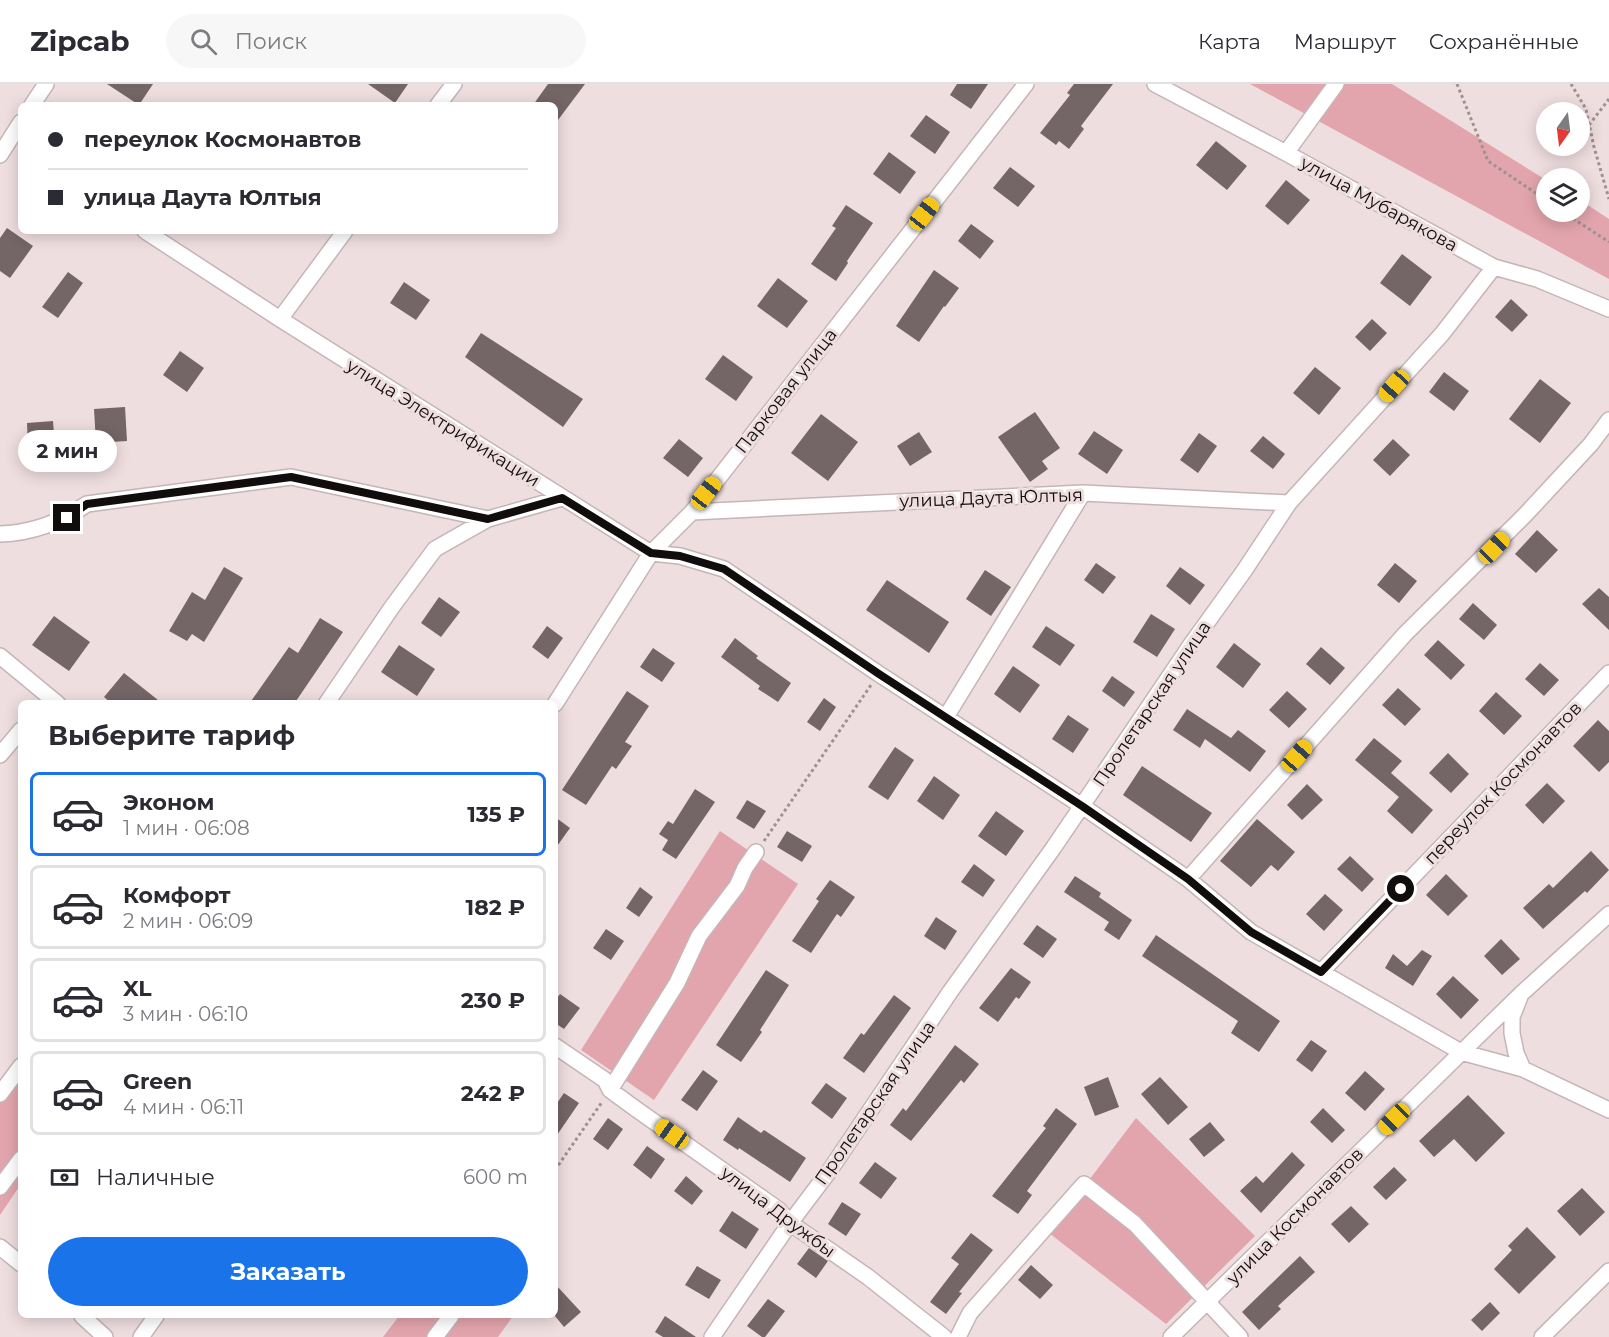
<!DOCTYPE html>
<html lang="ru">
<head>
<meta charset="utf-8">
<style>
  :root { --surface:#fff; --page:#f7f7f7; --text:#2b2b33; --muted:#7c7c81; --line:#e1e1e2; --accent:#1a73e8 }
  body { margin:0; font-family:Montserrat,sans-serif; background:var(--page); color:var(--text); height:100vh; display:flex; flex-direction:column; font-size:22px; white-space:nowrap }
  * { box-sizing:border-box; margin:0 }
  p { font-size:20px; color:var(--muted) }
  .icon { flex:none; width:33px; height:33px; fill:none; stroke:currentColor; stroke-width:2; stroke-linecap:round; stroke-linejoin:round }
  .map { position:relative; flex:1; overflow:hidden }
  .sheet { position:absolute; left:18px; top:616px; width:540px; height:618px; display:flex; flex-direction:column; background:var(--surface); border-radius:9px; box-shadow:0 3px 15px #0003 }
  .sheet>* { flex:none }
  .banner { position:absolute; left:18px; top:18px; width:540px; height:132px; border-radius:9px; box-shadow:0 3px 15px #0003; display:grid; align-content:center; height:132px; padding:0 30px; background:var(--surface) }
  .needle { width:39px; rotate:194deg }
  .fabs { position:absolute; left:1536px; top:18px; display:grid; gap:12px }
  .fabs a { display:grid; place-items:center; width:54px; height:54px; border-radius:50%; background:var(--surface); box-shadow:0 3px 15px #0003; font-size:30px }
  .end { position:absolute; width:27px; height:27px; margin:-14px; border:8px solid #120d0d; background:#fff; box-shadow:0 0 0 3px #fff }
  .from { border-radius:50% }
  .bubble { position:absolute; height:42px; border-radius:21px; background:var(--surface); box-shadow:0 3px 15px #0003; font-size:20px; font-weight:700; line-height:42px; text-align:center }
  .car { position:absolute; width:18px; height:36px; margin:-18px -9px; border-radius:8px; box-shadow:0 0 4px 2px #0007; background:linear-gradient(#f5c518 24%,#345 0 40%,#f5c518 0 76%,#345 0 86%,#f5c518 0) }
  .banner b { display:flex; align-items:center; gap:21px; height:57px; font-size:22px }
  .banner b+b { border-top:2px solid var(--line) }
  .banner i { width:15px; height:15px; background:var(--text) }
  ul { padding:0; list-style:none }
  li { display:flex; align-items:center; gap:18px; height:84px; margin:0 12px 9px; padding:0 18px; border:3px solid var(--line); border-radius:9px }
  li div { flex:1 }
  li b { display:block; font-size:22px }
  li em { font-style:normal; font-weight:700 }
  li.active { border-color:var(--accent) }
  li>.icon { width:54px; height:54px; stroke-width:1.5 }
  h2 { padding:0 30px; font-size:27px; line-height:72px }
  .pay { display:flex; align-items:center; gap:15px; height:66px; padding:0 30px; font-size:22px }
  .pay p { margin-inline-start:auto }
  .cta { display:flex; gap:12px; margin-top:auto; padding:12px 30px }
  .cta a { flex:1; height:69px; border-radius:36px; background:var(--accent); color:#fff; font-size:24px; font-weight:700; line-height:69px; text-align:center }
  header { display:flex; align-items:center; gap:36px; box-sizing:border-box; height:84px; padding:0 30px; background:var(--surface); border-bottom:2px solid var(--line) }
  header strong { font-size:28px }
  nav { display:flex; gap:33px; margin-inline-start:auto; font-size:21px }
  .search { width:420px; height:54px; background:var(--page); display:flex; align-items:center; gap:15px; box-sizing:border-box; padding:0 21px; border-radius:33px; color:var(--muted); font-size:22px }
  .map>svg:first-child { display:block }
  .green { fill:#e3a5ad }
  .building { fill:#746567 }
  .lines { fill:none; stroke-linecap:round; stroke-linejoin:round }
  .minor-casing { stroke:#c6b5b7; stroke-width:18 }
  .path { stroke:#9e9192; stroke-width:3; stroke-dasharray:3 3; stroke-linecap:butt }
  .minor { stroke:#fff; stroke-width:15 }
  .route { stroke:#120d0d; stroke-width:8 }
  .labels { text-anchor:middle; stroke-width:6; stroke-linejoin:round; paint-order:stroke }
  .street-label { font-size:18px; fill:#120d0d; stroke:#efdedf }
</style>
</head>
<body>
<header>
<strong>Zipcab</strong>
<div class="search"><svg class="icon" aria-label="search" viewBox="0 0 24 24"><circle cx="10" cy="10" r="6"/><path d="M15 15l6 6"/></svg>Поиск</div>
<nav><a>Карта</a><a>Маршрут</a><a>Сохранённые</a></nav>
</header>
<div class="map">
<svg width="1609" height="1253" viewBox="0 0 1609 1253">
  <rect width="100%" height="100%" fill="#efdedf"/>
  <path class="green" d="M1250,0H1392L1546,96V128H1580V116L1609,135V195Z
    M720,747L798,800L654,1016L581,966Z
    M21,969V1100L0,1131V996Z
    M1136,1034L1255,1152L1166,1240L1049,1149Z
    M399,1232H513L498,1253H383Z"/>
  <path class="building" d="M107,0H153L139,21Z
    M368,0H408L395,19Z
    M548,0H585L555,40V21H533Z
    M957,0H988L971,25L950,11Z
    M1074,0H1113L1081,42L1084,45L1069,65L1059,57L1056,61L1040,49L1070,11L1067,9Z
    M926,31L950,48L935,70L910,52Z
    M1216,57L1247,82L1227,106L1196,81Z
    M889,68L916,88L900,110L873,90Z
    M1010,83L1035,102L1018,123L993,104Z
    M1286,96L1310,116L1288,141L1265,122Z
    M846,121L873,139L847,177L848,179L836,197L811,180L836,144L832,142Z
    M971,140L994,157L980,175L958,157Z
    M7,144L33,162L10,194L0,187V154Z
    M1402,170L1432,193L1410,222L1380,199Z
    M934,186L959,204L945,223L944,222L919,258L896,242Z
    M68,188L83,199L58,234L42,223Z
    M778,194L808,217L787,244L757,222Z
    M404,198L430,216L416,236L390,219Z
    M1511,215L1528,231L1512,248L1495,233Z
    M1372,235L1387,249L1370,267L1355,253Z
    M481,249L583,315L563,343L465,273Z
    M180,267L204,284L187,308L163,291Z
    M723,271L753,293L736,317L705,295Z
    M1315,283L1341,304L1319,331L1293,309Z
    M1444,288L1469,307L1454,327L1429,308Z
    M1540,295L1571,319L1540,359L1509,335Z
    M125,323L127,357L96,359L94,325Z
    M1035,328L1060,364L1042,377L1048,385L1030,398L998,353Z
    M821,330L858,358L828,397L791,369Z
    M53,337L55,362L28,364L27,339Z
    M1094,347L1123,366L1107,390L1078,370Z
    M919,348L932,368L910,382L897,362Z
    M1199,349L1217,362L1198,389L1180,376Z
    M1263,352L1285,370L1273,385L1250,367Z
    M679,355L703,374L688,393L663,374Z
    M1393,355L1410,371L1390,392L1373,376Z
    M1537,446L1558,466L1536,489L1515,470Z
    M1096,479L1116,493L1103,510L1084,496Z
    M1395,479L1417,497L1399,519L1377,501Z
    M224,483L243,494L204,558L192,550L187,557L169,547L192,508L205,516Z
    M1180,483L1205,501L1190,521L1166,502Z
    M985,486L1011,503L991,532L966,515Z
    M887,496L949,538L929,569L866,526Z
    M1599,504L1609,513V546L1582,520Z
    M439,513L460,528L441,553L421,539Z
    M1473,519L1497,541L1484,556L1459,535Z
    M1151,530L1175,545L1157,573L1133,558Z
    M54,532L90,558L69,587L32,561Z
    M320,534L343,548L294,620H249L289,563L298,569Z
    M547,542L563,554L548,575L532,563Z
    M1046,542L1075,561L1060,582L1032,563Z
    M735,554L758,572L756,574L791,599L778,618L758,605L760,602L721,573Z
    M1438,556L1465,581L1451,596L1424,571Z
    M1234,559L1261,580L1243,604L1216,583Z
    M399,561L435,585L417,612L381,588Z
    M1321,563L1345,584L1330,601L1306,580Z
    M653,564L675,579L662,598L640,583Z
    M1540,579L1559,596L1544,612L1525,595Z
    M1013,582L1040,601L1020,629L994,610Z
    M124,589L163,620H112L104,613Z
    M1112,592L1135,608L1124,623L1102,607Z
    M1398,604L1421,625L1405,642L1382,621Z
    M627,607L649,622L625,658L632,662L616,685L612,682L586,721L562,706Z
    M1287,607L1307,625L1289,644L1269,626Z
    M1496,608L1522,632L1504,651L1479,627Z
    M824,614L836,623L820,647L807,638Z
    M1187,625L1231,654L1238,646L1266,667L1250,688L1205,655L1200,664L1173,646Z
    M1068,631L1089,645L1073,669L1052,655Z
    M1598,636L1609,647V678L1599,688L1573,662Z
    M1374,654L1402,677L1391,689L1433,726L1412,750L1387,727L1399,713L1355,676Z
    M895,663L914,676L888,716L868,703Z
    M1448,669L1469,690L1451,709L1429,689Z
    M1142,682L1212,729L1191,758L1123,711Z
    M934,692L960,711L943,736L917,717Z
    M1547,699L1565,717L1543,740L1525,721Z
    M1307,700L1323,716L1302,736L1287,721Z
    M695,705L715,718L676,775L662,766L668,756L659,750L668,737L673,740Z
    M747,716L766,727L754,745L736,734Z
    M996,727L1024,747L1006,772L978,752Z
    M555,733L570,744L555,765Z
    M1257,735L1295,768L1278,787L1271,781L1251,803L1220,777Z
    M787,747L812,762L802,778L777,763Z
    M1591,767L1609,786L1587,809L1585,807L1543,845L1523,824L1549,800L1553,804Z
    M1350,772L1374,795L1362,808L1337,785Z
    M974,780L995,796L983,813L961,798Z
    M1446,790L1468,812L1448,832L1426,811Z
    M1075,792L1101,809L1099,813L1132,836L1119,856L1104,846L1109,838L1064,808Z
    M830,796L855,813L841,833L837,830L811,869L792,857L819,817L816,815Z
    M640,803L653,813L639,833L626,824Z
    M1325,810L1343,826L1324,847L1306,830Z
    M936,833L957,847L945,866L924,852Z
    M1037,841L1057,855L1043,874L1023,860Z
    M606,845L624,857L611,876L593,864Z
    M1156,851L1280,937L1259,968L1231,949L1238,937L1142,872Z
    M1501,855L1520,875L1502,891L1484,872Z
    M1422,866L1432,872L1413,902L1385,884L1393,870L1407,882Z
    M1011,884L1031,898L1019,915L1016,913L998,938L979,924Z
    M766,886L789,901L760,946L762,948L741,978L716,961Z
    M1453,892L1479,916L1461,935L1436,910Z
    M560,910L580,924L564,945L555,939V917Z
    M894,911L911,924L864,989L843,974L861,949L864,951Z
    M1311,956L1327,967L1312,988L1296,976Z
    M955,961L979,980L964,999L961,996L911,1057L890,1041L903,1024L906,1027Z
    M703,986L718,997L697,1027L681,1016Z
    M1365,987L1385,1005L1365,1027L1345,1009Z
    M1108,993L1119,1023L1095,1032L1084,1003Z
    M1160,993L1188,1023L1168,1041L1141,1010Z
    M826,999L847,1014L832,1035L811,1019Z
    M564,1009L579,1019L555,1054V1022Z
    M1468,1011L1505,1049L1476,1078L1454,1055L1434,1073L1419,1057Z
    M1056,1024L1077,1040L1027,1107L1032,1111L1018,1130L992,1112L1046,1044L1043,1042Z
    M1323,1024L1345,1046L1332,1059L1310,1038Z
    M738,1033L761,1049L764,1046L806,1074L790,1098L739,1064L738,1066L723,1056Z
    M608,1034L623,1045L608,1066L593,1055Z
    M1210,1038L1225,1056L1204,1073L1189,1055Z
    M647,1062L665,1075L651,1095L633,1081Z
    M1292,1068L1305,1081L1261,1129L1240,1107L1256,1092L1263,1099Z
    M875,1078L897,1094L881,1115L859,1099Z
    M1394,1083L1407,1096L1386,1116L1373,1103Z
    M686,1092L703,1107L692,1121L674,1107Z
    M1582,1104L1605,1128L1580,1152L1557,1127Z
    M842,1118L861,1130L846,1152L828,1140Z
    M1351,1122L1369,1140L1349,1159L1331,1140Z
    M732,1127L759,1145L746,1165L719,1147Z
    M1527,1143L1556,1173L1519,1210L1494,1185L1512,1166L1508,1162Z
    M971,1149L993,1166L959,1208L962,1209L946,1230L930,1218L959,1180L951,1174Z
    M809,1164L828,1177L816,1194L797,1180Z
    M1300,1172L1315,1188L1278,1222L1281,1225L1259,1246L1242,1228Z
    M1031,1181L1053,1201L1040,1215L1018,1196Z
    M697,1182L721,1196L709,1215L685,1201Z
    M555,1200L581,1228L564,1243L555,1232Z
    M768,1215L785,1227L765,1253H762L747,1242Z
    M1490,1218L1500,1229L1482,1247L1471,1236Z
    M665,1232L696,1253H663L655,1248Z"/>
  <g class="lines">
    <defs>
      <path id="minor" d="M1155,0L1286,69L1494,183L1537,195L1609,225
        M32,21L46,0
        M438,21L454,0
        M1286,69L1336,0
        M0,71L21,38
        M145,147L280,235L651,469L680,472L724,485L879,590L1082,722L1188,795L1251,848L1461,968L1523,985L1609,1026
        M280,235L345,147
        M692,428L1083,409L1289,419
        M0,450C32,449 61,438 87,420L291,393L488,435L562,414
        M0,572L58,620
        M326,620L392,523L435,465L488,435
        M555,620L651,469L692,428L1026,0
        M946,633L1083,409
        M0,671L21,646
        M1188,795L1405,550L1525,431L1591,360L1609,336
        M1321,888L1609,589
        M555,962L605,996L610,1006L636,1025L779,1126L790,1139L868,1193L944,1253
        M1523,985L1516,969L1512,949V933L1521,910L1609,830
        M610,1006L677,899L699,852L737,802L745,784L756,768
        M0,1010L21,982
        M0,1103L21,1075
        M0,1163L21,1180
        M82,1232L105,1253
        M141,1253L156,1232
        M435,1253L451,1232
        M712,1253L790,1139L830,1086L950,908L1054,763L1190,562L1244,487L1289,419L1442,250L1494,183
        M958,1253L970,1229L1084,1100L1135,1140L1240,1253
        M1171,1253L1521,910
        M1542,1253L1609,1187"/>
    </defs>
    <use href="#minor" class="minor-casing"/>
    <path class="path" d="M1457,0L1488,77L1546,116
      M1571,0L1586,25L1594,63L1609,115
      M1589,41L1609,15
      M1563,128L1609,158
      M764,757L871,601
      M555,1086L602,1018"/>
    <use href="#minor" class="minor"/>
  </g>
  <g class="lines">
    <path class="route" d="M67,434L87,420L291,393L488,435L562,414L651,469L680,472L724,485L879,590L1082,722L1188,795L1251,848L1321,888L1401,805"/>
  </g>
  <g class="labels">
    <g class="street-label">
      <text transform="translate(1379 120) rotate(29)" y="6">улица Мубарякова</text>
      <text transform="translate(786 307) rotate(-52)" y="6">Парковая улица</text>
      <text transform="translate(443 339) rotate(32)" y="6">улица Электрификации</text>
      <text transform="translate(991 414) rotate(-2)" y="6">улица Даута Юлтыя</text>
      <text transform="translate(1152 620) rotate(-56)" y="6">Пролетарская улица</text>
      <text transform="translate(1503 699) rotate(-46)" y="6">переулок Космонавтов</text>
      <text transform="translate(875 1019) rotate(-55)" y="6">Пролетарская улица</text>
      <text transform="translate(778 1128) rotate(37)" y="6">улица Дружбы</text>
      <text transform="translate(1295 1132) rotate(-45)" y="6">улица Космонавтов</text>
    </g>
  </g>
</svg>
<div class="fabs">
<a><svg class="needle" viewBox="-14 -14 28 28"><path d="M0-13l5 13h-10z" fill="#e53935"/><path d="M0 13l5-13h-10z" fill="#7c7c81"/></svg></a>
<a><svg class="icon" aria-label="layers" viewBox="0 0 24 24"><path d="M12 4l9 5-9 5-9-5zM3 14l9 5 9-5"/></svg></a>
</div>
<i class="end from" style="left:1401px;top:805px"></i>
<i class="end" style="left:67px;top:434px"></i>
<div class="bubble" style="left:18px;top:346px;width:99px">2 мин</div>
<i class="car" style="left:924px;top:130px;rotate:38deg"></i>
<i class="car" style="left:1394px;top:302px;rotate:222deg"></i>
<i class="car" style="left:706px;top:409px;rotate:38deg"></i>
<i class="car" style="left:1494px;top:464px;rotate:44deg"></i>
<i class="car" style="left:1297px;top:672px;rotate:41deg"></i>
<i class="car" style="left:1394px;top:1035px;rotate:225deg"></i>
<i class="car" style="left:672px;top:1050px;rotate:305deg"></i>
<div class="banner">
<b><i class="from"></i>переулок Космонавтов</b>
<b><i></i>улица Даута Юлтыя</b>
</div>
<section class="sheet">
<h2>Выберите тариф</h2>
<ul>
<li class="active"><svg class="icon" aria-label="car" viewBox="0 0 24 24"><path d="M5 17H2v-5l4-1 3-4h7l3 4 3 1v5h-3M9 17h6M6 11h13"/><circle cx="7" cy="17" r="2"/><circle cx="17" cy="17" r="2"/></svg><div><b>Эконом</b><p>1 мин · 06:08</p></div><em>135 ₽</em></li>
<li><svg class="icon" aria-label="car" viewBox="0 0 24 24"><path d="M5 17H2v-5l4-1 3-4h7l3 4 3 1v5h-3M9 17h6M6 11h13"/><circle cx="7" cy="17" r="2"/><circle cx="17" cy="17" r="2"/></svg><div><b>Комфорт</b><p>2 мин · 06:09</p></div><em>182 ₽</em></li>
<li><svg class="icon" aria-label="car" viewBox="0 0 24 24"><path d="M5 17H2v-5l4-1 3-4h7l3 4 3 1v5h-3M9 17h6M6 11h13"/><circle cx="7" cy="17" r="2"/><circle cx="17" cy="17" r="2"/></svg><div><b>XL</b><p>3 мин · 06:10</p></div><em>230 ₽</em></li>
<li><svg class="icon" aria-label="car" viewBox="0 0 24 24"><path d="M5 17H2v-5l4-1 3-4h7l3 4 3 1v5h-3M9 17h6M6 11h13"/><circle cx="7" cy="17" r="2"/><circle cx="17" cy="17" r="2"/></svg><div><b>Green</b><p>4 мин · 06:11</p></div><em>242 ₽</em></li>
</ul>
<div class="pay"><svg class="icon" aria-label="cash" viewBox="0 0 24 24"><path d="M3 7h18v10H3z"/><circle cx="12" cy="12" r="2"/></svg>Наличные<p>600 m</p></div>
<div class="cta"><a>Заказать</a></div>
</section>
</div>
</body>
</html>
